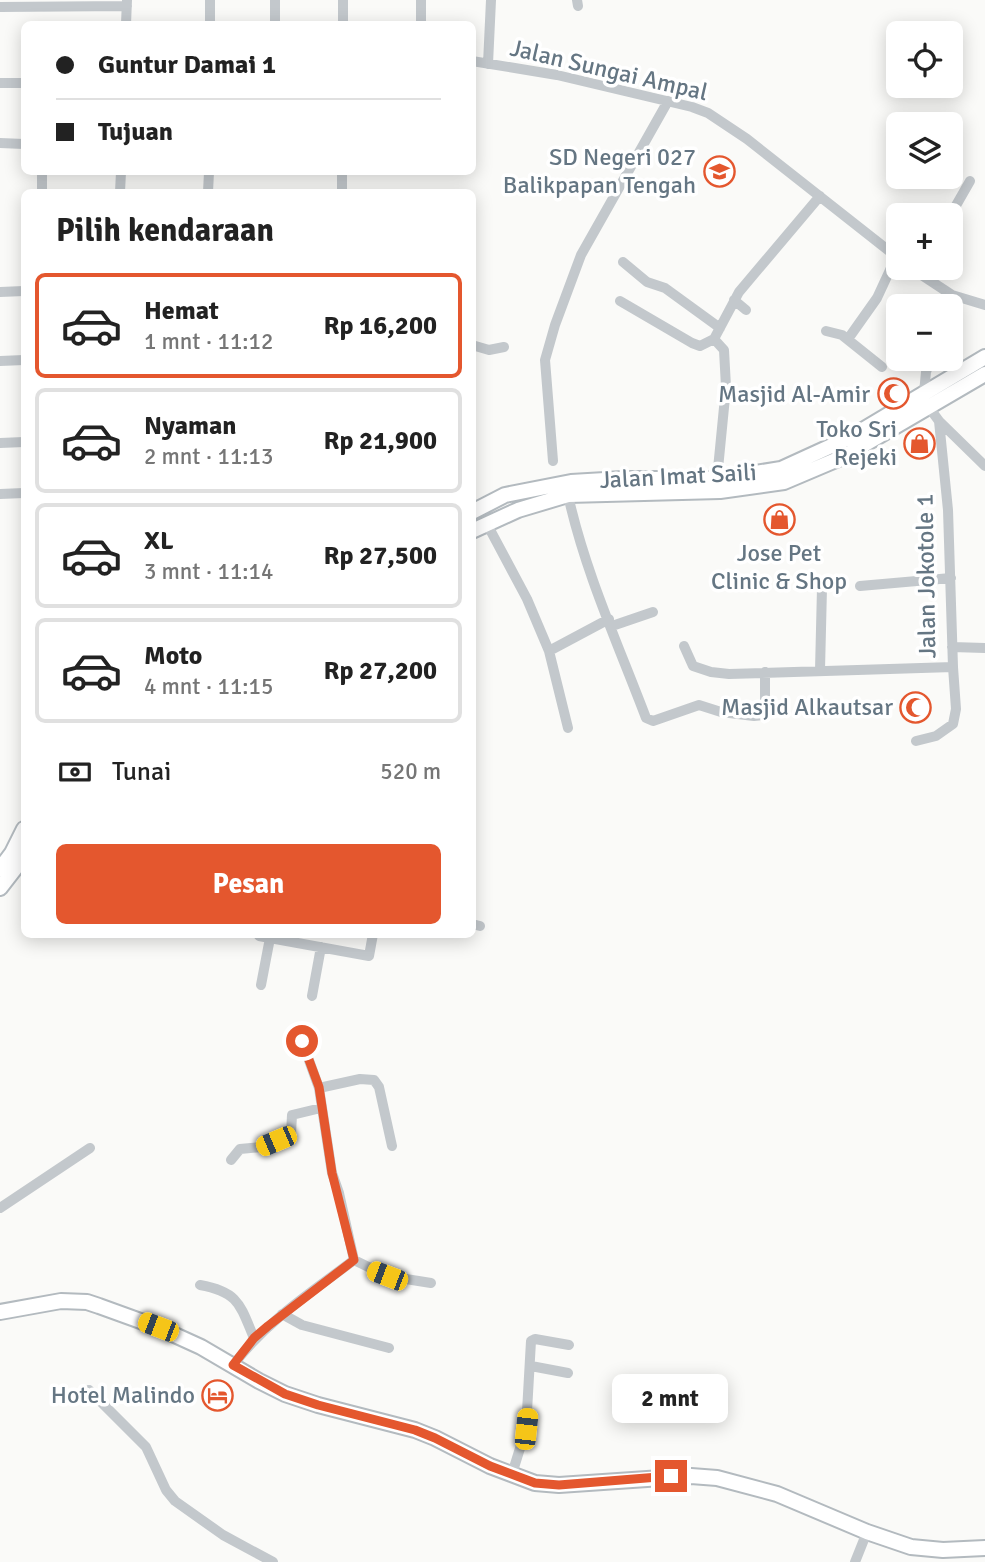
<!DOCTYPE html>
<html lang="id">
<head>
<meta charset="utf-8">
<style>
  :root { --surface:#fff; --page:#f2f2f2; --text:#222; --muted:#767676; --line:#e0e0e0; --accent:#e4572e }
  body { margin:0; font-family:Signika,sans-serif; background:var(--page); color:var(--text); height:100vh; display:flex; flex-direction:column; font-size:26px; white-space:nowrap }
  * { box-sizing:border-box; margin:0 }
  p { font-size:23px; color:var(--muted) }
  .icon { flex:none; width:38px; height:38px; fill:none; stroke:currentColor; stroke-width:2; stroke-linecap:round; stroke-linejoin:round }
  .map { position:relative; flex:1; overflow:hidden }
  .side { position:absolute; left:21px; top:189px; width:455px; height:749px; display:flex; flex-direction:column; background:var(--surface); border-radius:10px; box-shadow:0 4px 18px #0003 }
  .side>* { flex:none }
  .guide { position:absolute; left:21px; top:21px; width:455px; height:154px; border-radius:10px; box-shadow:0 4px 18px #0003; display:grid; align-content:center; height:154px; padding:0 35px; background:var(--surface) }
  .controls { position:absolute; left:886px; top:21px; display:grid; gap:14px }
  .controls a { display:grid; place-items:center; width:77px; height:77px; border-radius:10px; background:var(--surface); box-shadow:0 4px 18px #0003; font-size:35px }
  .end { position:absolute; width:32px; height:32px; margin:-16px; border:9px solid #e4572e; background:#fff; box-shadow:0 0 0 4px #fff }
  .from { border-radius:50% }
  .bubble { position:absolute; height:49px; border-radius:10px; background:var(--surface); box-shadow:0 4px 18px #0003; font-size:23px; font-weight:700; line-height:49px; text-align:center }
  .car { position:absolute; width:21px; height:42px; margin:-21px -10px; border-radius:9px; box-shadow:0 0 5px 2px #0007; background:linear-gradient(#f5c518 24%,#345 0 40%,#f5c518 0 76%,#345 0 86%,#f5c518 0) }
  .guide b { display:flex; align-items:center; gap:24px; height:66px; font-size:26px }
  .guide b+b { border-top:2px solid var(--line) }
  .guide i { width:18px; height:18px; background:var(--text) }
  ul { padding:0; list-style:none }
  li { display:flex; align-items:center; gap:21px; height:105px; margin:0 14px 10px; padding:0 21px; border:4px solid var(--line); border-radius:10px }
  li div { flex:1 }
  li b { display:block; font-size:26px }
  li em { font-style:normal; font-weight:700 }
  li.current { border-color:var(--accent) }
  li>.icon { width:63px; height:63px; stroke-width:1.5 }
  h2 { padding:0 35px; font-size:32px; line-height:84px }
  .pay { display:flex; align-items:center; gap:18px; height:77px; padding:0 35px; font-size:26px }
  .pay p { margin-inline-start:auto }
  .primary-button { display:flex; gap:14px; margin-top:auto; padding:14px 35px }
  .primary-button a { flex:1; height:80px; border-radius:10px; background:var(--accent); color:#fff; font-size:28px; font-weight:700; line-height:80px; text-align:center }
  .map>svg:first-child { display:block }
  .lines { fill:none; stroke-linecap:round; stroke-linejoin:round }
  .secondary-casing { stroke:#b3babf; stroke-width:18 }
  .minor { stroke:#c3c8cc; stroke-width:10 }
  .secondary { stroke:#fff; stroke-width:14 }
  .route { stroke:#e4572e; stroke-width:9 }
  .labels { text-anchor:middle; stroke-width:7; stroke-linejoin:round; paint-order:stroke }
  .street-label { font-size:24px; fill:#657683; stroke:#fff }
  .poi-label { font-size:24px; fill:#657683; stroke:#fff; text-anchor:end }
</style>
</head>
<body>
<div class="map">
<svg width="985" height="1562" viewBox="0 0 985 1562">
  <rect width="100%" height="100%" fill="#fafaf8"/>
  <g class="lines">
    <defs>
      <path id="secondary" d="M472,512L505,495L571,482L622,479H717L781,469L851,437L985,357
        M472,531L518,510L568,495L720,491L784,482L843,457L985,374
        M0,869L12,853L24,829
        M0,888L24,857
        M0,1312L61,1301L87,1302L99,1306L157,1327L201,1347L259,1381L285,1394L318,1405L415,1430L435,1438L490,1466L535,1483L559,1485L691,1476L717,1478L777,1494L867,1532L911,1547L943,1550L985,1548"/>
    </defs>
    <use href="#secondary" class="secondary-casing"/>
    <path class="minor" d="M343,0V24
      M421,0V24
      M577,0L578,6
      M0,7L127,6
      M126,24L127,0
      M210,24V0
      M275,24V0
      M472,61L557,75L692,107L708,113L747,139L898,258
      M488,64L491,0
      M0,83H24
      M0,143L24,144
      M342,172V192
      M42,192V172
      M120,192L121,172
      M208,192L209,172
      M950,216L970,181
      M623,262L647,282L665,288L720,328
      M911,268L952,295L985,305
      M0,292L24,291
      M734,300L746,310
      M620,301L692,343L700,346L714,339
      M826,331L842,335L882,367
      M714,339L739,292L820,196
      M714,339L724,350L726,387L717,479
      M848,339L877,298L896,257
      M472,345L489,350L504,347
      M0,361L24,360
      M924,393L926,372L931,359
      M925,402L939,421L985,466
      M0,443L24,442
      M553,461L545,360L555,325L581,255L668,101
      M0,494L24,493
      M568,495C585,572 618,644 646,718L653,721L699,705L721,712L754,716L765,715V672
      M487,524L527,599L549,651L609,619
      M860,586L951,578
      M612,626L653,612
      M684,646L693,666L711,672L729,674L953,667L948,510L939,421
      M952,647L985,648
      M549,651L568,728
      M820,670L822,588
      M916,741L936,736L953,724L956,709L953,667
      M472,924L480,926
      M259,936L369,956L373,934
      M261,985L270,938
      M312,996L321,947
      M302,1041L319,1088L332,1173L339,1193L354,1260
      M319,1088L360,1079L374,1080L379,1087L392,1146
      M231,1160L240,1149L261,1147L291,1134L292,1115L321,1108
      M0,1208L90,1148
      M200,1285C239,1292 240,1305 254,1338
      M282,1314L302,1325L389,1348
      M233,1365C268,1320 309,1294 354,1260L387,1276L431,1283
      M531,1366L568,1373
      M89,1390L146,1447L166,1490L175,1501L223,1535L273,1562
      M512,1474L526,1429L531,1341L535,1339L569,1345
      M855,1562L867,1532"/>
    <use href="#secondary" class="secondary"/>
  </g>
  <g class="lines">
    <path class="route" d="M302,1041L319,1087L332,1173L354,1260L268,1326L254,1338L233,1365L285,1394L318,1405L415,1430L435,1438L490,1466L535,1483L559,1485L671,1476"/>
  </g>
  <defs>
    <symbol id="school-ring" viewBox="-11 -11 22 22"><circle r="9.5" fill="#fff" stroke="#e4572e" stroke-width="1.5"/><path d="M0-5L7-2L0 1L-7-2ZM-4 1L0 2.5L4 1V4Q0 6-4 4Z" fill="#e4572e"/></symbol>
    <symbol id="mosque-ring" viewBox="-11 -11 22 22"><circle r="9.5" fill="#fff" stroke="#e4572e" stroke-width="1.5"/><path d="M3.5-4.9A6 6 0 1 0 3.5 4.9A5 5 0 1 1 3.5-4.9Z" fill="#e4572e"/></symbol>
    <symbol id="shop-ring" viewBox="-11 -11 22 22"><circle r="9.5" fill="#fff" stroke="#e4572e" stroke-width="1.5"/><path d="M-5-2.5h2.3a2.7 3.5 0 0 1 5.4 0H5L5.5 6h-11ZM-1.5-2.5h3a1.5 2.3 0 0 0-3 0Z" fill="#e4572e"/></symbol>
    <symbol id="hotel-ring" viewBox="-11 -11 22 22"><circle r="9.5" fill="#fff" stroke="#e4572e" stroke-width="1.5"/><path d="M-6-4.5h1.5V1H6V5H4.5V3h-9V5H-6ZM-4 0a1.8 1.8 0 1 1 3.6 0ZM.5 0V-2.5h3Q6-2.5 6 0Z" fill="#e4572e"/></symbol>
  </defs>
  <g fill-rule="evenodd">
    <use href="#school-ring" x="702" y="154" width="35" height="35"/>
    <use href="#mosque-ring" x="876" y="376" width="35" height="35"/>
    <use href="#shop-ring" x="902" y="426" width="35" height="35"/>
    <use href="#shop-ring" x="762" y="502" width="35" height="35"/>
    <use href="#mosque-ring" x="898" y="690" width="35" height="35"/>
    <use href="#hotel-ring" x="200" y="1378" width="35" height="35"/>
  </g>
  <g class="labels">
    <g class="street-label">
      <text transform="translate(609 70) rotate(13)" y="8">Jalan Sungai Ampal</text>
      <text transform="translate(678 476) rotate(-3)" y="8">Jalan Imat Saili</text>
      <text transform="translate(926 576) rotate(-91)" y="8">Jalan Jokotole 1</text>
    </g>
    <g class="poi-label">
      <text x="696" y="165">SD Negeri 027<tspan x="696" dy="28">Balikpapan Tengah</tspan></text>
      <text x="870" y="402">Masjid Al-Amir</text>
      <text x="897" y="437">Toko Sri<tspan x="897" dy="28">Rejeki</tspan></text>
      <text x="779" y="561" text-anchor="middle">Jose Pet<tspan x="779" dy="28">Clinic &amp; Shop</tspan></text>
      <text x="893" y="715">Masjid Alkautsar</text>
      <text x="195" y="1403">Hotel Malindo</text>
    </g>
  </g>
</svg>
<div class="controls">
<a><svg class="icon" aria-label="locate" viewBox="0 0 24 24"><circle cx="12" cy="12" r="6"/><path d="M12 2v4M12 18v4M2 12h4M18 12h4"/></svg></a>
<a><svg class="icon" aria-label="layers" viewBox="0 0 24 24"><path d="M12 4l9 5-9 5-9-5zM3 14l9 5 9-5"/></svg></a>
<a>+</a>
<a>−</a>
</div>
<i class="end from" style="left:302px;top:1041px"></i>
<i class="end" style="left:671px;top:1476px"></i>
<div class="bubble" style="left:612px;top:1374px;width:116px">2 mnt</div>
<i class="car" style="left:276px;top:1141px;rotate:247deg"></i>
<i class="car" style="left:387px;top:1276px;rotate:291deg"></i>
<i class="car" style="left:158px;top:1327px;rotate:291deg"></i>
<i class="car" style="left:526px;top:1429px;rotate:6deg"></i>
<div class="guide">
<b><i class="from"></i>Guntur Damai 1</b>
<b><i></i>Tujuan</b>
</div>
<section class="side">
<h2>Pilih kendaraan</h2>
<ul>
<li class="current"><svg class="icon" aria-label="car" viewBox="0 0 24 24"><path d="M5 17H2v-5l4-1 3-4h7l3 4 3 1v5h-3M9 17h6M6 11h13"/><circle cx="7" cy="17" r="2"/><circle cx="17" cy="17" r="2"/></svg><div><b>Hemat</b><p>1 mnt · 11:12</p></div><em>Rp 16,200</em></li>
<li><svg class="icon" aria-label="car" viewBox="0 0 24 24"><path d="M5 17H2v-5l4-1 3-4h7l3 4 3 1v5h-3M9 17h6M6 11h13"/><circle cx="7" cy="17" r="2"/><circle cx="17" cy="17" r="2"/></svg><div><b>Nyaman</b><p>2 mnt · 11:13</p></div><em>Rp 21,900</em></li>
<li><svg class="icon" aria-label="car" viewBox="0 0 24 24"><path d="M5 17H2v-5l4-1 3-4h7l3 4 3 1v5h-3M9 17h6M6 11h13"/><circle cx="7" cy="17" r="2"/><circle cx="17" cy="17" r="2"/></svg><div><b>XL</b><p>3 mnt · 11:14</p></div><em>Rp 27,500</em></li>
<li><svg class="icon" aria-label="car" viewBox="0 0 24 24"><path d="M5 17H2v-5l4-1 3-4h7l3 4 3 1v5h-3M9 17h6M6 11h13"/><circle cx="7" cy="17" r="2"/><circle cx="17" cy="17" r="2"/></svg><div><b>Moto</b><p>4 mnt · 11:15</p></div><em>Rp 27,200</em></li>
</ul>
<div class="pay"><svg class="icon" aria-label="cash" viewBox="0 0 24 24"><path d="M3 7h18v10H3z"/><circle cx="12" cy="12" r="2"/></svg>Tunai<p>520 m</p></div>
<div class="primary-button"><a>Pesan</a></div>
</section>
</div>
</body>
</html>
